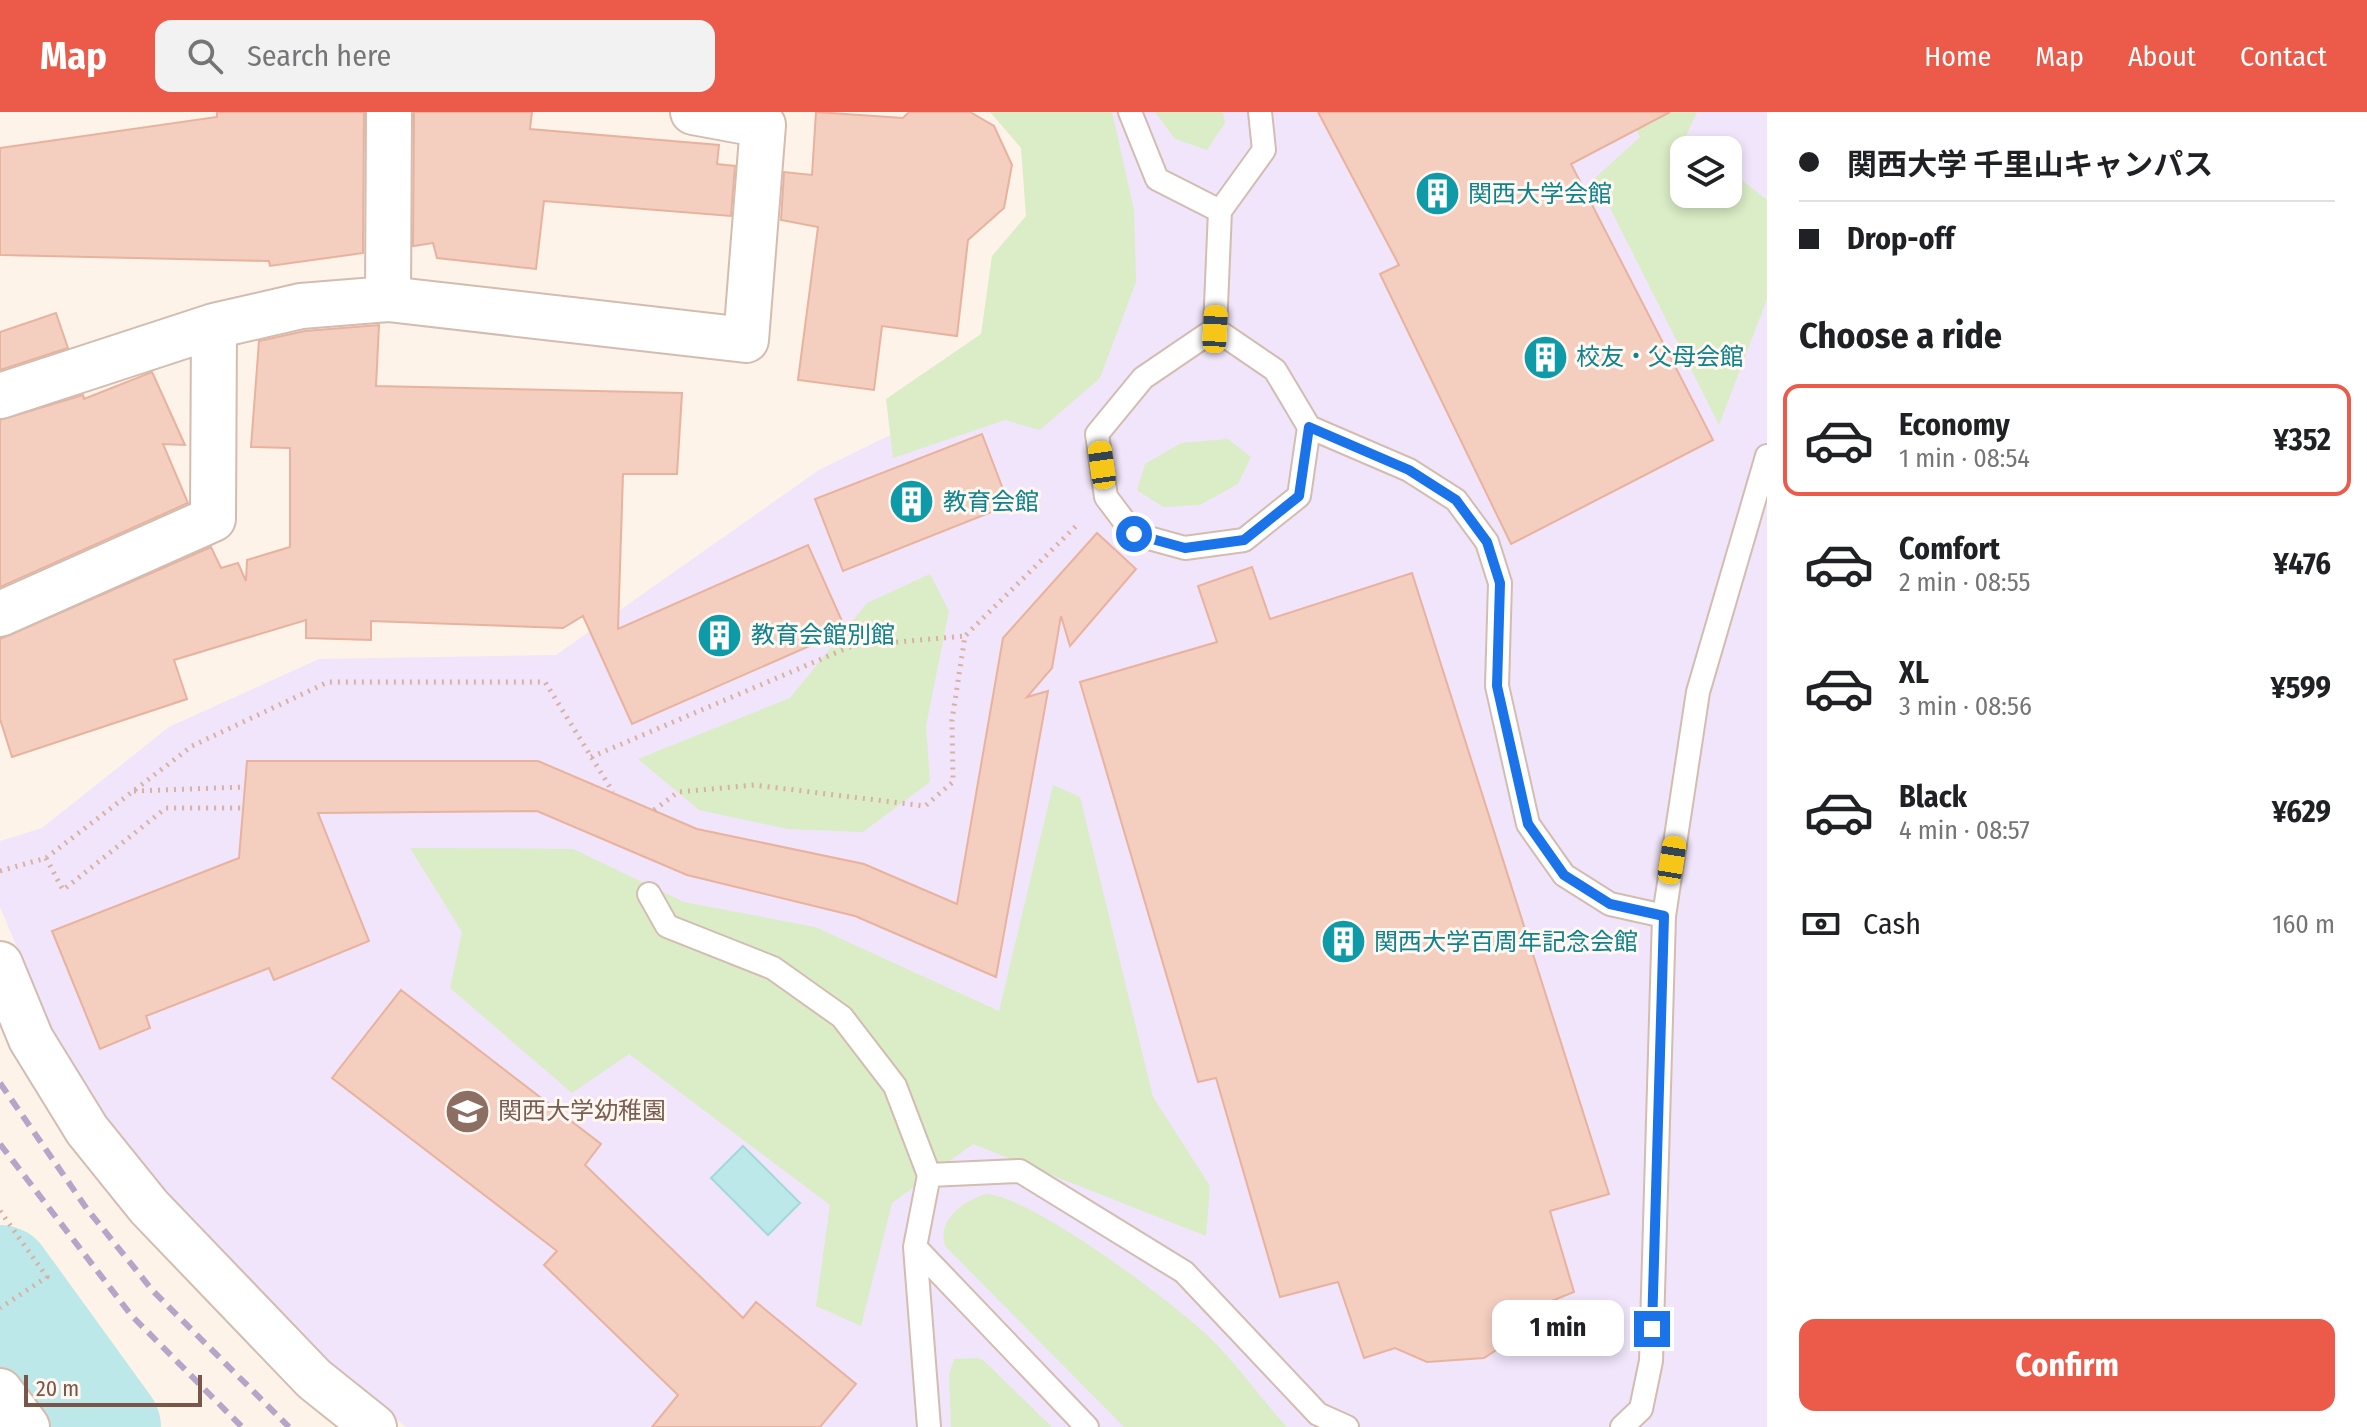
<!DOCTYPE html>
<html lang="en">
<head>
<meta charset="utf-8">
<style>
  :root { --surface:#fff; --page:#f2f2f2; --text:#202124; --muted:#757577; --line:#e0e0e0; --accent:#ec5a49 }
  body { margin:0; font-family:"Fira Sans Condensed","Noto Sans JP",sans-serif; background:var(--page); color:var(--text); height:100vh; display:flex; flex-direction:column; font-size:30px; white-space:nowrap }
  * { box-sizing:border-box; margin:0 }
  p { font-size:26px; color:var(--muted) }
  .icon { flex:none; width:44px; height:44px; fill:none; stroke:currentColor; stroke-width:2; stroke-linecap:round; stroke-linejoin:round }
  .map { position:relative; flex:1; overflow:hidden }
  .side { display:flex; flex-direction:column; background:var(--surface); width:600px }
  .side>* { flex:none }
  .hud { display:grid; align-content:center; height:176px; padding:0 32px; background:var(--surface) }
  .buttons { position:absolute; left:1670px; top:24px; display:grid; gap:16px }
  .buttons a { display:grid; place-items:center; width:72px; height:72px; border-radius:16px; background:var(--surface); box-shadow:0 4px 12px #0003; font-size:40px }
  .scale { position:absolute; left:24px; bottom:20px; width:178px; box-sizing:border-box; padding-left:8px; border:4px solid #7a564a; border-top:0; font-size:22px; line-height:28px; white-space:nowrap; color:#7a564a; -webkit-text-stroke:6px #fff7f0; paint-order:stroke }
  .end { position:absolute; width:36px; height:36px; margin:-18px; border:10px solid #1a73e8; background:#fff; box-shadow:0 0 0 4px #fff }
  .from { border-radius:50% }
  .bubble { position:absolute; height:56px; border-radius:16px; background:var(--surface); box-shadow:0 4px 12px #0003; font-size:26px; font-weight:700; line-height:56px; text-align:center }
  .car { position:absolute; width:24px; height:48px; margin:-24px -12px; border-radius:10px; box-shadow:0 0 6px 2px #0007; background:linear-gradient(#f5c518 24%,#345 0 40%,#f5c518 0 76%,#345 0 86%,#f5c518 0) }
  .hud b { display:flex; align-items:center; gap:28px; height:76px; font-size:30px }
  .hud b+b { border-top:2px solid var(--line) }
  .hud i { width:20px; height:20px; background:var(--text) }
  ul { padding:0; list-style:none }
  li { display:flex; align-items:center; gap:24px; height:112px; margin:0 16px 12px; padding:0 16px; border:4px solid transparent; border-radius:16px }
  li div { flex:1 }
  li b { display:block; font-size:30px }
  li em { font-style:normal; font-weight:700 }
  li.on { border-color:var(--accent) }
  li>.icon { width:72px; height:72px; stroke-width:1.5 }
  h2 { padding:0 32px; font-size:36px; line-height:96px }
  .pay { display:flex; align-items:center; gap:20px; height:88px; padding:0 32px; font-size:30px }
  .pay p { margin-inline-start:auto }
  .action { display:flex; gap:16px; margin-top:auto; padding:16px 32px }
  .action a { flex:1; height:92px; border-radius:16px; background:var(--accent); color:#fff; font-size:32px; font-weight:700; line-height:92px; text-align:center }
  header { display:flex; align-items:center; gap:48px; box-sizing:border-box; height:112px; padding:0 40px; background:var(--accent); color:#fff }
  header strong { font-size:38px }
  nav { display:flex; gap:44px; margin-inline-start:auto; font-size:28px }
  .search { width:560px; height:72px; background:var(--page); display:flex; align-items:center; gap:20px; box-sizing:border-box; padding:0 28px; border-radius:16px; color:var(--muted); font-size:30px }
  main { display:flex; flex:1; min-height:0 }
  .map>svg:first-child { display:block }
  .education { fill:#f0e5fa; fill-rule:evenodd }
  .green { fill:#daedc6 }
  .water { fill:#bce8e9; stroke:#a1d9db; stroke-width:2 }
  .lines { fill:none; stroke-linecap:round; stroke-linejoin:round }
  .river { stroke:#bce8e9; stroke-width:106 }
  .building { fill:#f4cebf; stroke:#e8b29e; stroke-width:2 }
  .service-casing { stroke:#d3bcb0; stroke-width:26 }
  .minor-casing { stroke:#d3bcb0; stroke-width:48 }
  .secondary-casing { stroke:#d7bbad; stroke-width:48 }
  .path { stroke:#dab0a1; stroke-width:5; stroke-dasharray:2 6; stroke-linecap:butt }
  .service { stroke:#fff; stroke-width:22 }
  .minor { stroke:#fff; stroke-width:44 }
  .secondary { stroke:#fff; stroke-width:44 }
  .rail { stroke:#b4a5c9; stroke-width:6; stroke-dasharray:12 8; stroke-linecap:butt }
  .route { stroke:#1a73e8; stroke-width:10 }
  .labels { text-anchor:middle; stroke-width:6; stroke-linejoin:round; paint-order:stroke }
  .culture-label { font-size:24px; fill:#0d838f; stroke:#fff7f0; text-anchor:start }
  .education-label { font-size:24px; fill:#785e54; stroke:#fff7f0; text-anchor:start }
</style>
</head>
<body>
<header>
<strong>Map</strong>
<div class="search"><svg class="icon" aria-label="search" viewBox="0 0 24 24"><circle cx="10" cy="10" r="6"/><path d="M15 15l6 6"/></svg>Search here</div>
<nav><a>Home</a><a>Map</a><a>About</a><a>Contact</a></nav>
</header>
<main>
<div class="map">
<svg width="1767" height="1315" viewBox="0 0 1767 1315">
  <rect width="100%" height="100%" fill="#fdf3e9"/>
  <path class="education" d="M1095,0H1767V1315H406L324,1248L166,1082L107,1007L52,918L0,795V729L42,716L169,615L319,547L556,543L819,358L1002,268ZM1684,38H1728V82H1684Z"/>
  <path class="green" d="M990,0H1112L1134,98L1136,170L1100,266L1040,318L1005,308L893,346L886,287L981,222L992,144L1026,104L1021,36Z
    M1155,0H1223L1225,11L1207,38L1175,27Z
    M1627,0H1697L1686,24L1704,38H1684V82H1728V57L1767,88V187L1719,313L1595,66L1640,25Z
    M1228,327L1251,345L1238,372L1200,393L1163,395L1137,378L1145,352L1181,331Z
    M930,462L949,499L926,614L930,670L863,720L788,717L699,698L638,647L790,586L867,491Z
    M1053,673L1080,685L1153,985L1210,1074L1206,1124L973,1032L892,1091L861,1214L816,1194L830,1093L629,942L572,981L450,876L462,820L410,736L573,737L684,790L815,815L999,899Z
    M986,1082C1033,1085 1168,1187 1206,1222C1236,1250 1259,1285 1287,1315H1124L945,1134C937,1108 963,1089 986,1082Z
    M977,1246L983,1248L1052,1315H951L949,1262L954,1247Z"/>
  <path class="water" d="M743,1034L800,1091L768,1123L711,1066Z"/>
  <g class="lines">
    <path class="river" d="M0,1166L108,1315"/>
  </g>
  <path class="building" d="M217,0H364L363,141L270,154L269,149L0,143V36L217,5Z
    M414,0H532L530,17L719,33L717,52L735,54L731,104L544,89L536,157L437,146L433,131L413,134Z
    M816,0L903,6L909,0H970L994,14L1012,53L1004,96L968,128L957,224L882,214L874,278L798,268L818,115L781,108L784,60L812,63Z
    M1318,0H1670L1571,52L1713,328L1511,432L1380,162L1399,153Z
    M56,201L68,236L0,258V220Z
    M379,213L376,274L682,281L677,362H623L618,517L808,433L846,518L632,612L583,504L563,516L371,509V528L306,526V508L174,548L187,587L12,645L0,607V527L211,435L221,456L238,451L246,469L247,448L290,435V336L251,335L259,229L305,219Z
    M152,260L185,333L163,332L188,391L0,475V308L83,283L84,287Z
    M982,322L1009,393L843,459L815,387Z
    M1097,421L1136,457L1070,534L1061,504L1052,556L1027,585L1048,579L996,865L855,804L687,763L537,699L318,701L369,829L274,868L269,856L146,904L150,916L100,937L52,819L239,746L247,649H538L697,717L864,752L957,792L1003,526Z
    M1252,455L1270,507L1412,461L1609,1082L1550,1099L1574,1180L1544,1192L1524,1220L1484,1246L1427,1250L1395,1236L1364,1246L1338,1170L1280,1185L1216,966L1198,970L1080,570L1217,530L1198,474Z
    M401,878L601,1032L585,1053L743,1206L756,1190L856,1272L820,1315H652L678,1283L544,1153L557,1139L332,966Z"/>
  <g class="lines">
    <defs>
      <path id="service" d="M1130,0L1157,67L1220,99L1264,38L1260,0
        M1215,217L1275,258L1309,315L1299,384L1244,428L1185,436L1134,422L1106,385L1097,322L1143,266Z
        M1215,217L1220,99
        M1309,315L1409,358L1456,388L1487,430L1500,471L1497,574L1528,712L1564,763L1610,792L1664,804
        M649,782L667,814L773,856L842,905L895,974L929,1063
        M915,1135L1087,1315
        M929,1315L915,1135L929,1063L1020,1059L1184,1160L1318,1302L1347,1315
        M1622,1315L1641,1297L1651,1249L1664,804L1698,580L1767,344"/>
      <path id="minor" d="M388,187L389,0
        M0,284L214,214
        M0,502L213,407L214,214L301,194L388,187L746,228L763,13L693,0
        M0,852L31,927L87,1018L149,1095L314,1267L374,1315"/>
      <path id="secondary" d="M0,1279L27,1315"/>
    </defs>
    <use href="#service" class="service-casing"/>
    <use href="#minor" class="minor-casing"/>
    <use href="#secondary" class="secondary-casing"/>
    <path class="path" d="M591,645L852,534L965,524
      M134,679L245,675
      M654,698L678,680L754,673L925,694L953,670L952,608L965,524L1076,414
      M46,746L63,778L166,696H245
      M0,759L46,746L192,634L328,570H545L613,680
      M0,1099L47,1165L0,1196"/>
    <use href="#service" class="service"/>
    <use href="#minor" class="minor"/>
    <use href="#secondary" class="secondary"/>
    <path class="rail" d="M0,971L87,1097L153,1179L289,1315
      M0,1032L131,1203L242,1315"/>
  </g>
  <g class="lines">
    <path class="route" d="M1134,422L1185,436L1244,428L1299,384L1309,315L1409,358L1456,388L1487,430L1500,471L1497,574L1528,712L1564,763L1610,792L1664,804L1652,1217"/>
  </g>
  <defs>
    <symbol id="building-disc" viewBox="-11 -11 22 22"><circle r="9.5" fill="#0f9aa8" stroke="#fff7f0"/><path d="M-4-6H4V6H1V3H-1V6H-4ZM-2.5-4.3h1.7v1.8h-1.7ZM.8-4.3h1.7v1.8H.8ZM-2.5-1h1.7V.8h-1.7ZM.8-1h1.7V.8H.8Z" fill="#fff"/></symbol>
    <symbol id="school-disc" viewBox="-11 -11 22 22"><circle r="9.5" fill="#8d6e63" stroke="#fff7f0"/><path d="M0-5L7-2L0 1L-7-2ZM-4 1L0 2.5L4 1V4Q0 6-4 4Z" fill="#fff"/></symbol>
  </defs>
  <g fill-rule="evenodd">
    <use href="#building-disc" x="1412" y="56" width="51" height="51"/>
    <use href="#building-disc" x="1520" y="220" width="51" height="51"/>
    <use href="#building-disc" x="886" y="364" width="51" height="51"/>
    <use href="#building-disc" x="694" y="498" width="51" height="51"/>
    <use href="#building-disc" x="1318" y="804" width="51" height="51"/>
    <use href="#school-disc" x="442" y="974" width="51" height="51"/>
  </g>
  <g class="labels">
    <g class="culture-label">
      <text x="1468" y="90">関西大学会館</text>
      <text x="1576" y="253">校友・父母会館</text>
      <text x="943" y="398">教育会館</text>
      <text x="751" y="531">教育会館別館</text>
      <text x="1374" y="838">関西大学百周年記念会館</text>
    </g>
    <g class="education-label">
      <text x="498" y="1007">関西大学幼稚園</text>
    </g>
  </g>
</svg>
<div class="buttons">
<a><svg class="icon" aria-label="layers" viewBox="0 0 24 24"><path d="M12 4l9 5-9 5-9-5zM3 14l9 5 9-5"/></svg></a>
</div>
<div class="scale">20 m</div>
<i class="end from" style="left:1134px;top:422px"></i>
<i class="end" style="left:1652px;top:1217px"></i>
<div class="bubble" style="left:1492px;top:1188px;width:132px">1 min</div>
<i class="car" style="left:1215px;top:217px;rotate:3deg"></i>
<i class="car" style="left:1102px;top:353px;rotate:352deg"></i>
<i class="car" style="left:1672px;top:748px;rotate:9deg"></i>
</div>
<section class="side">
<div class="hud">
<b><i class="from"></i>関西大学 千里山キャンパス</b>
<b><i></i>Drop-off</b>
</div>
<h2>Choose a ride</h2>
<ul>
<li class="on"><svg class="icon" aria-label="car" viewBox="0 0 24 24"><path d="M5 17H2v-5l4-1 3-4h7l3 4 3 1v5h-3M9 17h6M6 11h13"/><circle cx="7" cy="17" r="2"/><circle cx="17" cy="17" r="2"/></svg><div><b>Economy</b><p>1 min · 08:54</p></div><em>¥352</em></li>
<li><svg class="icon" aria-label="car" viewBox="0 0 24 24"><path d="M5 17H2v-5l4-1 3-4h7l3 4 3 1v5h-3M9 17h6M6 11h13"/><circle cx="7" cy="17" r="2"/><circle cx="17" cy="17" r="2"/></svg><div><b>Comfort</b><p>2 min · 08:55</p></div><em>¥476</em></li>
<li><svg class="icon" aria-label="car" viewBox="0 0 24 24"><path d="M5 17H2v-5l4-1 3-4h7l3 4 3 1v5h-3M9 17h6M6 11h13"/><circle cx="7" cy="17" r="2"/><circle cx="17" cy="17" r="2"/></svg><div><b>XL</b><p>3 min · 08:56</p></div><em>¥599</em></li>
<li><svg class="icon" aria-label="car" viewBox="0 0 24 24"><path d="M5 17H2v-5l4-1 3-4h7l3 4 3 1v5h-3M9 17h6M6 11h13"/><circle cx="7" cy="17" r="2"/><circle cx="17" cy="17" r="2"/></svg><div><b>Black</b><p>4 min · 08:57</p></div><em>¥629</em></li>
</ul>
<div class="pay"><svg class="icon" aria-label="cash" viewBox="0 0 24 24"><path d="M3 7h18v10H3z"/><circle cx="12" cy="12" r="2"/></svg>Cash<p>160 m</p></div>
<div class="action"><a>Confirm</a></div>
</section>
</main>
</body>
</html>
